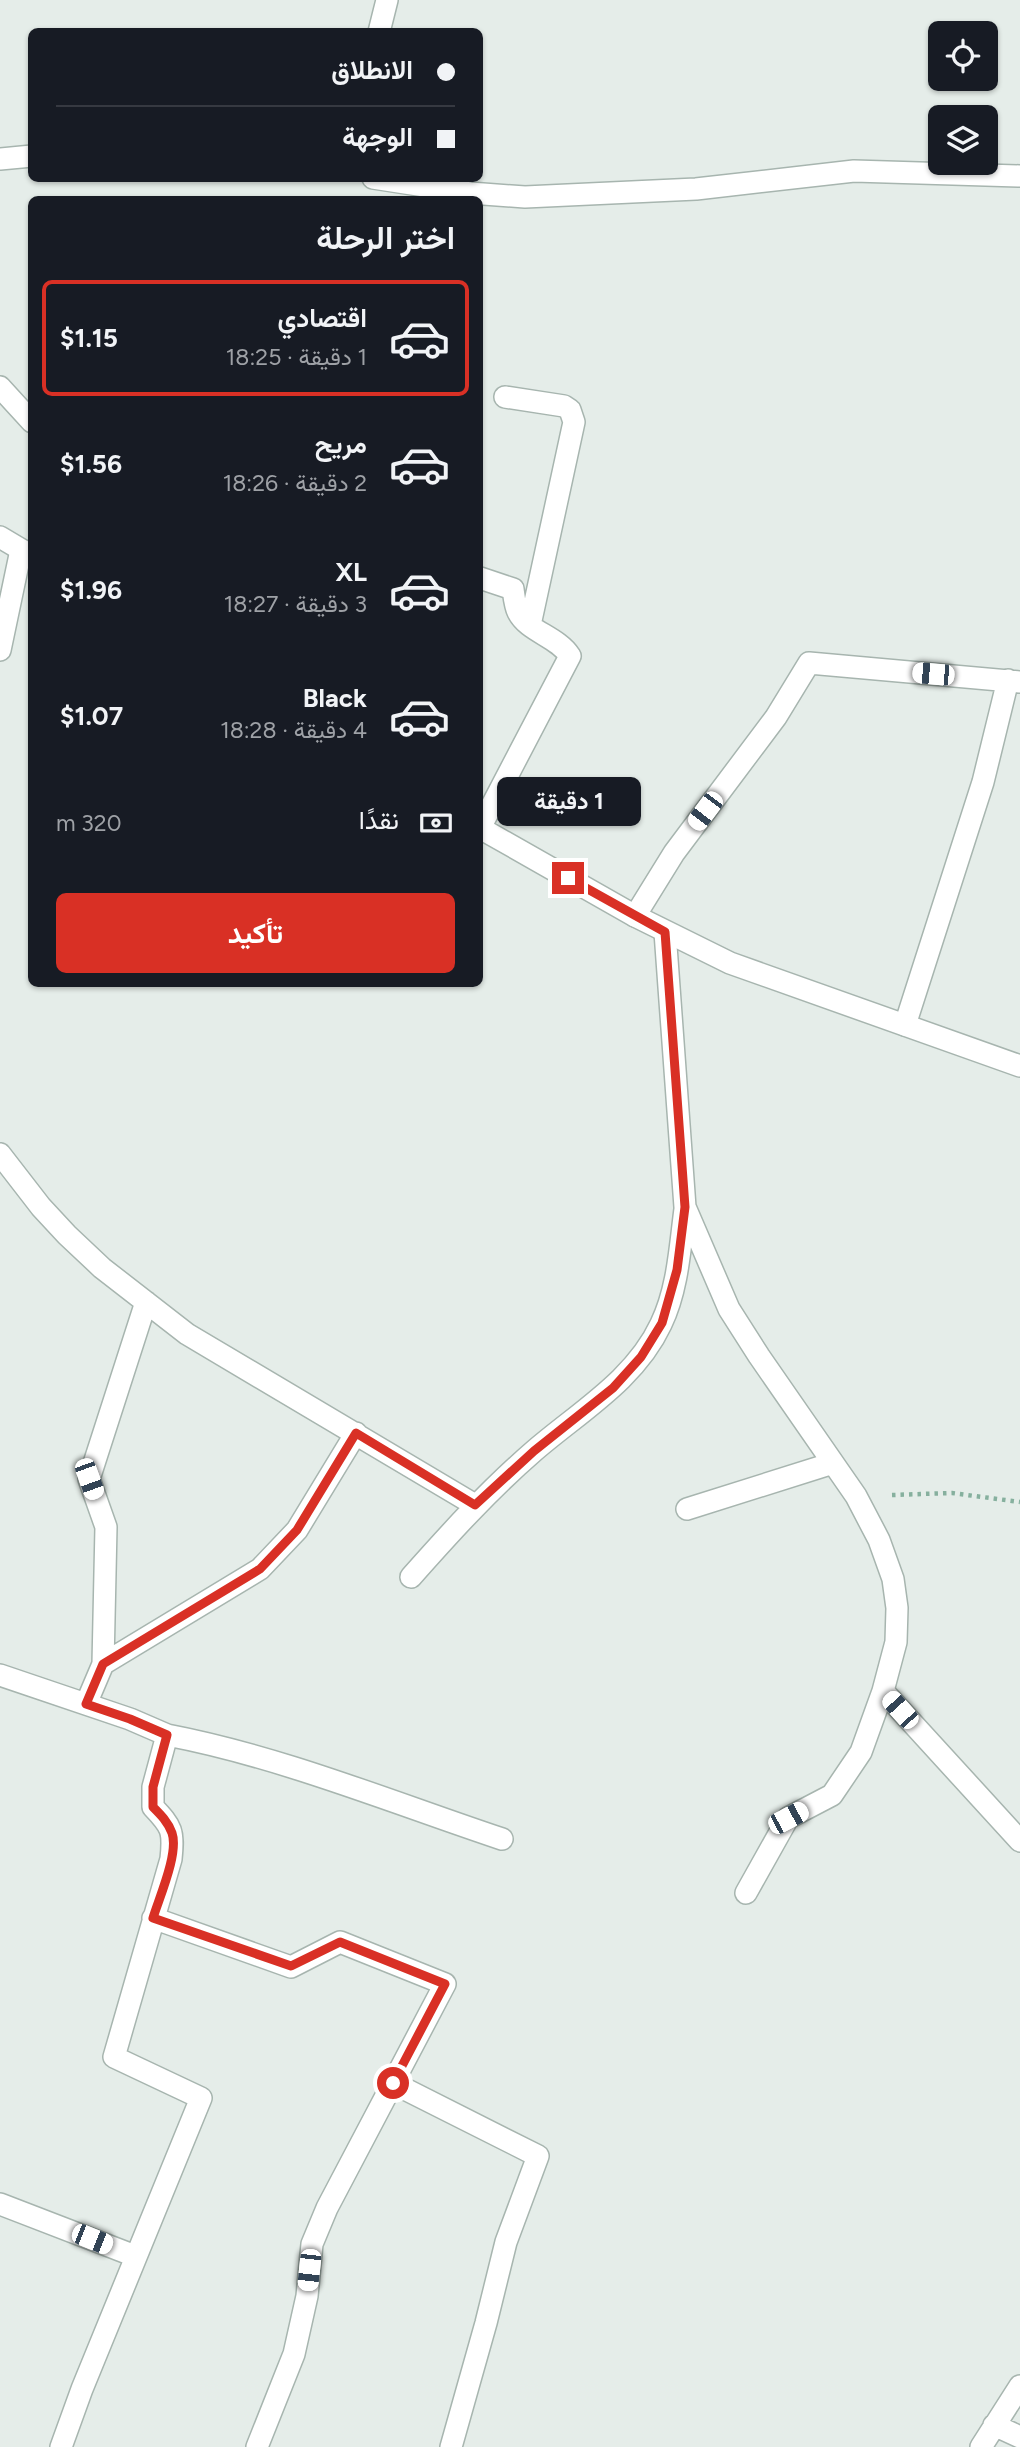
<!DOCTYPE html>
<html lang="ar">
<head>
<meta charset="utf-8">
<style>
  :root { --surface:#171b24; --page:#242831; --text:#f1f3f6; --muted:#9ea1a6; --line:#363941; --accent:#d93025 }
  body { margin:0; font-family:Figtree,Vazirmatn,sans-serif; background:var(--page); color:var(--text); direction:rtl; height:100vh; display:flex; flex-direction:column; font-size:26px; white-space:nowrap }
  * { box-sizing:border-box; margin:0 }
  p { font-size:23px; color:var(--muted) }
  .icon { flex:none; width:38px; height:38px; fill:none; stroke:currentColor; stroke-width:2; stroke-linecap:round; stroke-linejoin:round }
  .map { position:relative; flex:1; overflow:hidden; direction:ltr }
  .details { position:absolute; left:28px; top:196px; width:455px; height:791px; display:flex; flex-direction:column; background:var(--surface); border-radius:10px; box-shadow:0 2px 5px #0004; direction:rtl }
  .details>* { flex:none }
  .top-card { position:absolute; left:28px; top:28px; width:455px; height:154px; border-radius:10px; box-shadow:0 2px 5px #0004; direction:rtl; display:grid; align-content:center; height:154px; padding:0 28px; background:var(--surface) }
  .buttons { position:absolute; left:928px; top:21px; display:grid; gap:14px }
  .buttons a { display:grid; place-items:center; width:70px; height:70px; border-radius:10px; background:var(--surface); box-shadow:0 2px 5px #0004; font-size:35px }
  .end { position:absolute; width:32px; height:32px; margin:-16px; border:9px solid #d93025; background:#fff; box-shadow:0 0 0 4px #fff }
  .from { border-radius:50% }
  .bubble { position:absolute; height:49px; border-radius:10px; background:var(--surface); box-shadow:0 2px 5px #0004; font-size:23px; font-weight:700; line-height:49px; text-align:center; direction:rtl }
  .car { position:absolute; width:21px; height:42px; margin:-21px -10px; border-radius:9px; box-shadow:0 0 5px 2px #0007; background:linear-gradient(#fff 24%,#345 0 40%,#fff 0 76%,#345 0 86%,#fff 0) }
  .top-card b { display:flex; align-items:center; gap:24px; height:66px; font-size:26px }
  .top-card b+b { border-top:2px solid var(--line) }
  .top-card i { width:18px; height:18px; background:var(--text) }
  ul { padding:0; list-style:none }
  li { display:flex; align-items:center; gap:21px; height:116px; margin:0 14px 10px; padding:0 14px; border:4px solid transparent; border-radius:10px }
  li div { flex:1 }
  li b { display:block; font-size:26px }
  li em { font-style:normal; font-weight:700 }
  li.active { border-color:var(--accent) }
  li>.icon { width:63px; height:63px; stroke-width:1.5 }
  h2 { padding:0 28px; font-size:32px; line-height:84px }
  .pay { display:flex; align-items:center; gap:18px; height:77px; padding:0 28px; font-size:26px }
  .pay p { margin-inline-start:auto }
  .cta { display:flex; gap:14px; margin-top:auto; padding:14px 28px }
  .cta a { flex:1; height:80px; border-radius:10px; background:var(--accent); color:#fff; font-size:28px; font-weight:700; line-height:80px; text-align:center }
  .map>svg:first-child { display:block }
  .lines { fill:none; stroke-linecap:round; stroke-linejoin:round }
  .lane-casing { stroke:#a7b5af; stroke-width:24 }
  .street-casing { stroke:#a7b5af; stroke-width:24 }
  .path { stroke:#86b09e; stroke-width:4.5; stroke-dasharray:3.5 5; stroke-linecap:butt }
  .lane { stroke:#fff; stroke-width:21 }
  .street { stroke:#fff; stroke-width:21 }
  .route { stroke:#d93025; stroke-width:9 }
</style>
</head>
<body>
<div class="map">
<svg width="1020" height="2447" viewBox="0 0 1020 2447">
  <rect width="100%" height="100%" fill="#e5ede9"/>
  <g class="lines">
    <defs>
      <path id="lane" d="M379,32L387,0
        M0,650L21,550
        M635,916L674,853L776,717L809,663L1020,682
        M665,932L685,1207L729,1309L759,1356L856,1496L879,1540L893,1579L897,1608L896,1642L883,1691L1020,1841
        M905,1025L983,782L1008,680
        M0,1154L41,1207L67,1235L102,1268L187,1334L475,1505
        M687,1509L833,1463
        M411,1577C450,1533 489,1490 534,1451C579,1412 635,1380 661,1324C678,1289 680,1247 685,1209
        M103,1664L106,1527L89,1479L146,1302
        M0,1675L130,1719L167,1735L153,1787V1807C172,1827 174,1831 171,1859L114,2057L201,2098L82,2389L61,2447
        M86,1704L103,1664L260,1569L297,1530L356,1433
        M167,1735C282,1757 391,1802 502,1839
        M746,1893L788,1818L832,1795L861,1752L883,1691
        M153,1918L291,1967L340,1942L445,1984L327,2208L312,2244L307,2296L294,2354L257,2447
        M393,2083L538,2156L506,2242L486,2323L451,2447
        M0,2204L135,2256
        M994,2425L1020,2437
        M981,2447L1020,2386"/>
      <path id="street" d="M0,159L32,156
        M373,178L470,193L525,197L696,189L854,171L1020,176
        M0,387L32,422
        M505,397L564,406L570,410L574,422L530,625
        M0,537L32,556
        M480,578L513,589C514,596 515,606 518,612C528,632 557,636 570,656L480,828
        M480,828L635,916L730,963L1020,1066"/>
    </defs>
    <use href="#lane" class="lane-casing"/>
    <use href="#street" class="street-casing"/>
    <path class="path" d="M892,1495L952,1493L1020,1502"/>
    <use href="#lane" class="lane"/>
    <use href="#street" class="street"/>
  </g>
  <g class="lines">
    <path class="route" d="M393,2083L445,1984L340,1942L291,1966L153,1918C159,1898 179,1853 172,1833C168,1822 161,1815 153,1807V1787L167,1735L130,1719L86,1704L103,1664L260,1569L297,1530L356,1433L475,1505L534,1451L613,1388L641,1357L662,1323L677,1270L685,1207L665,932L568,878"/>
  </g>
</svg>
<div class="buttons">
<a><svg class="icon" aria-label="locate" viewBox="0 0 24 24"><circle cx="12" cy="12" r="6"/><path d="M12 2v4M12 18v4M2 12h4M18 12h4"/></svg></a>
<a><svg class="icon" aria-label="layers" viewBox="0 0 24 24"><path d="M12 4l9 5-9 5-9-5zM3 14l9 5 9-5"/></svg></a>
</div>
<i class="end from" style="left:393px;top:2083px"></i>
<i class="end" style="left:568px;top:878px"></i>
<div class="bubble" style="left:497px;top:777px;width:144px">1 دقيقة</div>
<i class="car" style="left:933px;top:674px;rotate:275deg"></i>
<i class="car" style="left:705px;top:811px;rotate:217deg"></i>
<i class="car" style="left:89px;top:1479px;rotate:160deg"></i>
<i class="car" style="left:900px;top:1710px;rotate:318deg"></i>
<i class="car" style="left:788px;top:1818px;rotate:62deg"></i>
<i class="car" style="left:92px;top:2239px;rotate:112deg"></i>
<i class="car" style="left:309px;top:2270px;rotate:186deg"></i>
<div class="top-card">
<b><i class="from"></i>الانطلاق</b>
<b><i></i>الوجهة</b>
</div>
<section class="details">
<h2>اختر الرحلة</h2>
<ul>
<li class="active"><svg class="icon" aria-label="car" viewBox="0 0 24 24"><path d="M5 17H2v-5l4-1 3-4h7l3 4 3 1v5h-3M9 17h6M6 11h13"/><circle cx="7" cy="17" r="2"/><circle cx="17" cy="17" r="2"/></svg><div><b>اقتصادي</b><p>1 دقيقة · 18:25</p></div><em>$1.15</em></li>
<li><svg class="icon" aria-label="car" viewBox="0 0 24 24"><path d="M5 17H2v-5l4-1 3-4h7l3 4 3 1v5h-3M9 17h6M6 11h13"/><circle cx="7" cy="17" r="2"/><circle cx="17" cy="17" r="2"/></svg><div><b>مريح</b><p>2 دقيقة · 18:26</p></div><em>$1.56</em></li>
<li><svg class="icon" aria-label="car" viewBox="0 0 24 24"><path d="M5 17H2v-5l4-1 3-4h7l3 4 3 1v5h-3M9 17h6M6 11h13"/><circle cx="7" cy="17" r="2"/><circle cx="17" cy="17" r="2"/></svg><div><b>XL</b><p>3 دقيقة · 18:27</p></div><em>$1.96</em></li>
<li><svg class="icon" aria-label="car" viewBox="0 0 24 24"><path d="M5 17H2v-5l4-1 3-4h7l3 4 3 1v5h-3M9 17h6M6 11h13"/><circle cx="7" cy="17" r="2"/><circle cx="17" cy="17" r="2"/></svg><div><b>Black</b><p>4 دقيقة · 18:28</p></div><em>$1.07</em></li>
</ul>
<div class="pay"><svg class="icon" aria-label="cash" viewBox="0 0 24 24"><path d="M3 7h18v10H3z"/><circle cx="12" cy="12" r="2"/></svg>نقدًا<p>320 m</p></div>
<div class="cta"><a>تأكيد</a></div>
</section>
</div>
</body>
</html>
